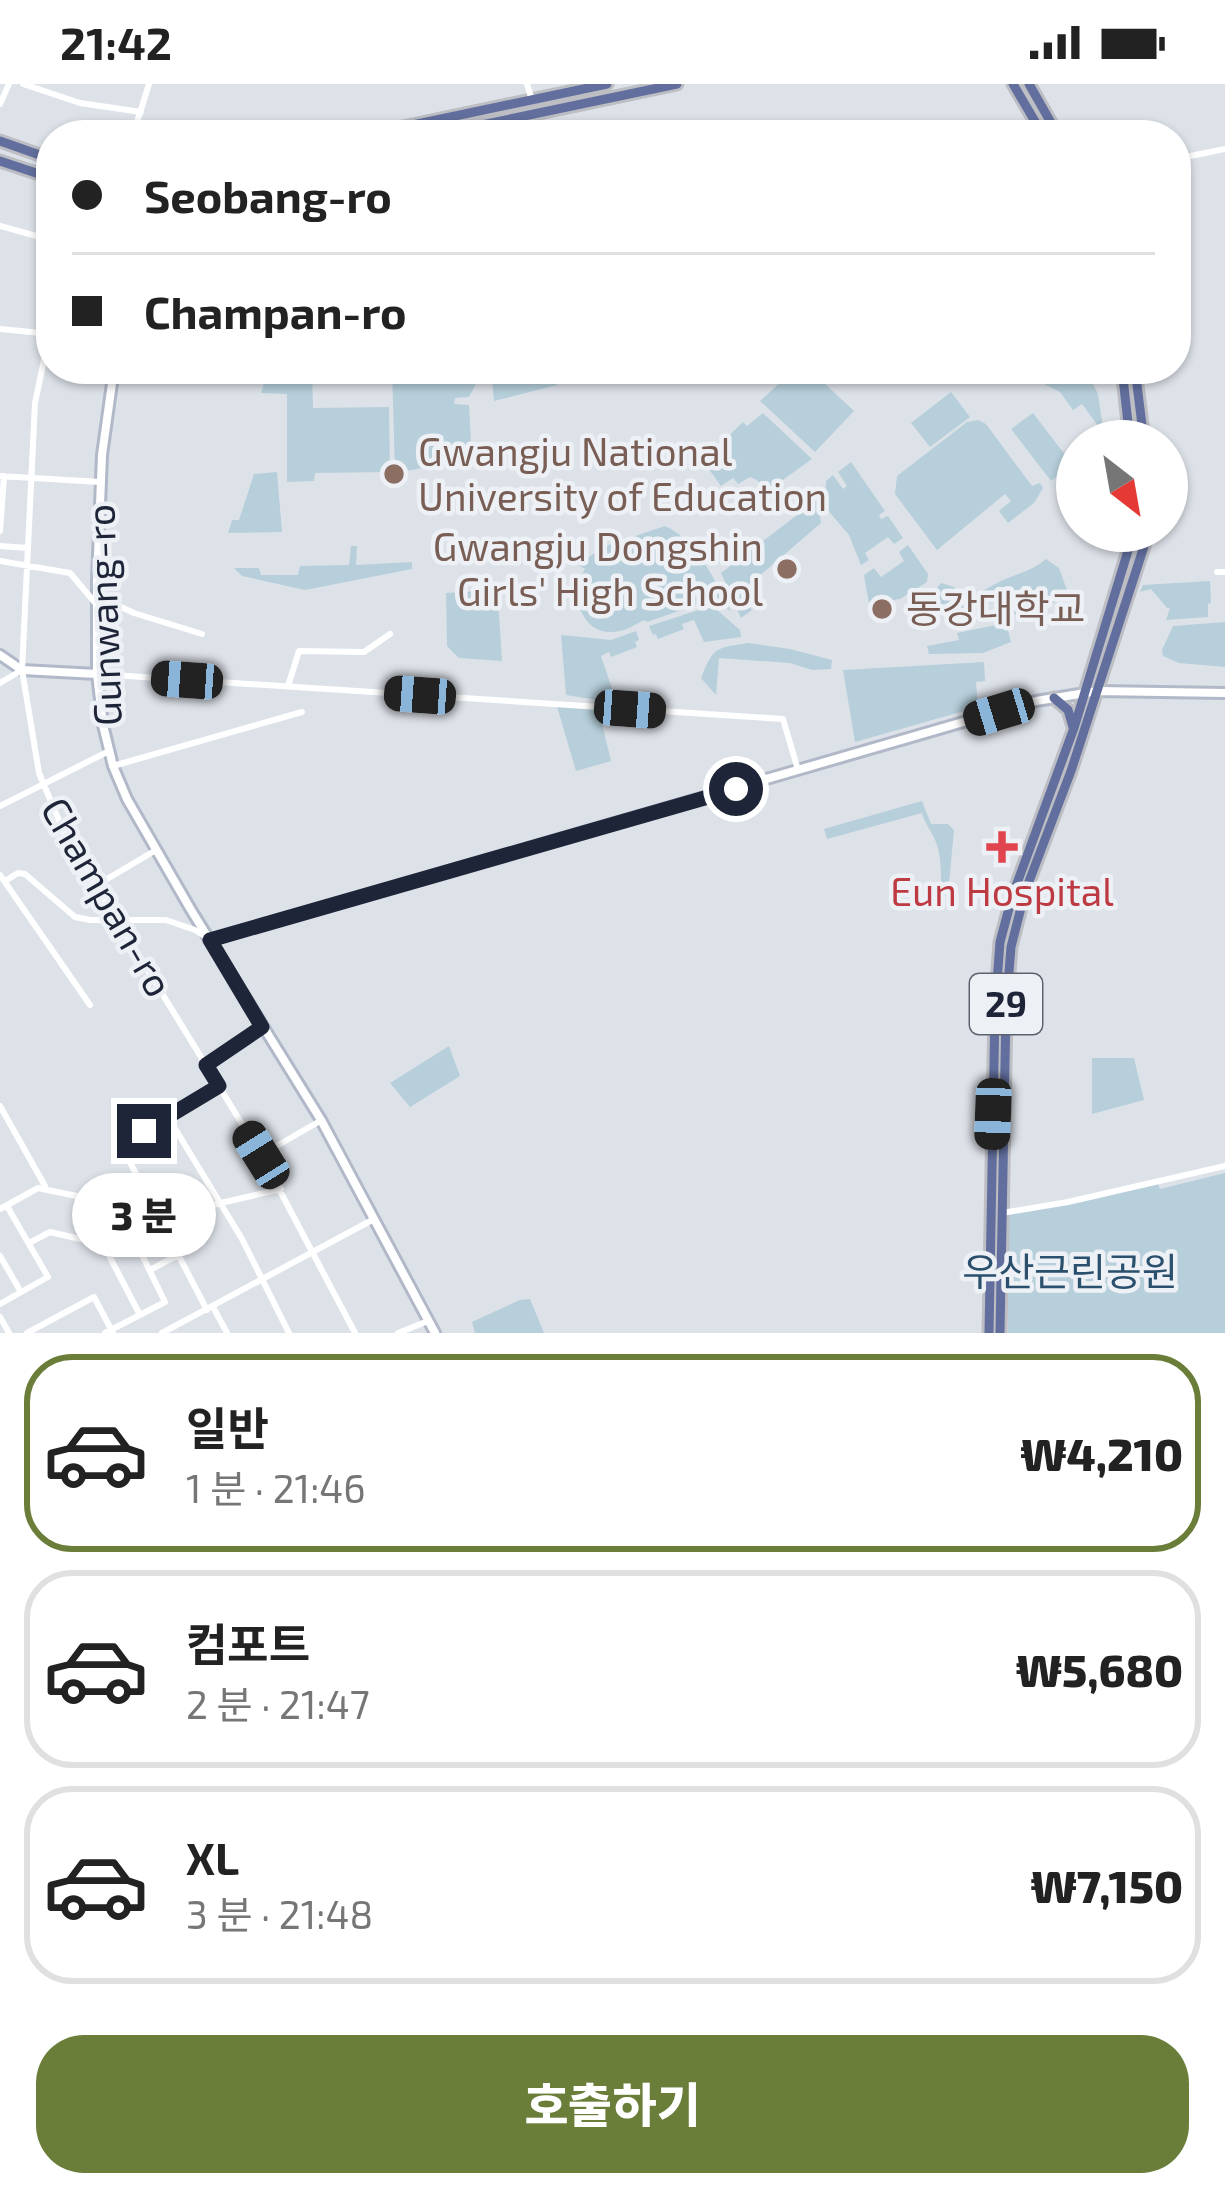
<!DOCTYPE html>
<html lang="ko">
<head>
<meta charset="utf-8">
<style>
  :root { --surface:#fff; --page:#f2f2f2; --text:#222; --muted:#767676; --line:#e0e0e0; --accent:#6a7e39 }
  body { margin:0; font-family:"Exo 2","Noto Sans KR",sans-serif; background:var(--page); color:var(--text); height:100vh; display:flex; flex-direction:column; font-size:45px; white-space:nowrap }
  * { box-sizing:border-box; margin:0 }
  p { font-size:39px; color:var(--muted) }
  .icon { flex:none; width:66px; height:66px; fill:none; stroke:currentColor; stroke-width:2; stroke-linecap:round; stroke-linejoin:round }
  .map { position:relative; height:1249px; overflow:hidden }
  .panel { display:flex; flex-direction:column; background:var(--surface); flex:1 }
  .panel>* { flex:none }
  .guide { position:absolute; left:36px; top:36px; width:1155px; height:264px; border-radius:48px; box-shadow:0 3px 9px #0004; display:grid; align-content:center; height:264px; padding:0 36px; background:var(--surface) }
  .needle { width:78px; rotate:149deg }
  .buttons { position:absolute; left:1056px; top:336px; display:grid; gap:24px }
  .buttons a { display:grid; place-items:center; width:132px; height:132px; border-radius:50%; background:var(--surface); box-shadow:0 3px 9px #0004; font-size:60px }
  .end { position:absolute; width:54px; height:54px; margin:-27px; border:15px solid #1f2538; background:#fff; box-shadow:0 0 0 6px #fff }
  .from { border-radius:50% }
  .bubble { position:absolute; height:84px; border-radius:42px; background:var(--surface); box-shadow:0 3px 9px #0004; font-size:39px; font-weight:800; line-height:84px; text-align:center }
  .car { position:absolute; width:36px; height:72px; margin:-36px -18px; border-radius:15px; box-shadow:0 0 9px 3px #0007; background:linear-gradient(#222 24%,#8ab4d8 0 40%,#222 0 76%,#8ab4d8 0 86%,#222 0) }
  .guide b { display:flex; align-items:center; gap:42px; height:114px; font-size:45px }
  .guide b+b { border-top:3px solid var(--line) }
  .guide i { width:30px; height:30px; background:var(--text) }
  ul { padding:21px 0 0; list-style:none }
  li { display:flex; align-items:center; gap:36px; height:198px; margin:0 24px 18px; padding:0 12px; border:6px solid var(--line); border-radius:48px }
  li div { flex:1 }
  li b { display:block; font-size:45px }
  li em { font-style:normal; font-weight:800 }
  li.on { border-color:var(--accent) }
  li>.icon { width:108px; height:108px; stroke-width:1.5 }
  .cta { display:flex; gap:24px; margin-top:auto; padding:24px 36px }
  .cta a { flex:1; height:138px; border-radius:48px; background:var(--accent); color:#fff; font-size:48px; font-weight:800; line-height:138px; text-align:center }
  .status { display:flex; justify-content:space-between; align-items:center; height:84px; padding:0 60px; background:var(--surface); direction:ltr }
  .status svg { height:33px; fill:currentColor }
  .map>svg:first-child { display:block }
  .green { fill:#b6cfda }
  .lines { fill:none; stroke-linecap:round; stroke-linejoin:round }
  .secondary-casing { stroke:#b1b8c8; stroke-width:14 }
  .primary-casing { stroke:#bcbec3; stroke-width:15 }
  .minor { stroke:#fff; stroke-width:6 }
  .tertiary { stroke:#fff; stroke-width:6 }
  .secondary { stroke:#fff; stroke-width:8 }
  .primary { stroke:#626f9e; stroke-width:9 }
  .route { stroke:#1f2538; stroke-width:15 }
  .education-dot { fill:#8d6e63; stroke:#edf1f6; stroke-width:4.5 }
  .health-dot { fill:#e0444e; stroke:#edf1f6; stroke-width:4.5 }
  .labels { text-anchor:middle; stroke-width:9; stroke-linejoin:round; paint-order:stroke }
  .shield { fill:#edf1f6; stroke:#5d6271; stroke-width:3 }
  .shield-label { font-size:36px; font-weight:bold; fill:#1f2538 }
  .education-label { font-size:39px; fill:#785e54; stroke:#edf1f6; text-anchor:start }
  .street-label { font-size:39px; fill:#1f2538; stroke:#edf1f6 }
  .health-label { font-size:39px; fill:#be3a42; stroke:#edf1f6 }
  .park-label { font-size:39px; fill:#2b506e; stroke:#edf1f6 }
</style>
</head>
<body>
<div class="status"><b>21:42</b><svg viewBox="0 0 49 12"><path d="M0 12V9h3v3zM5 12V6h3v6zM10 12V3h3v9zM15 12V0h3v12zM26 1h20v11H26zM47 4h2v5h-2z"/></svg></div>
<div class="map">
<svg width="1225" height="1249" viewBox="0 0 1225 1249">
  <rect width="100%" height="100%" fill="#dde2e9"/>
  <path class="green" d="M268,285H312L313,324L389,323L390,388L315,389L314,397L287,398V310L261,309Z
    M392,285H477L476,300L469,313L455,314L454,320L469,321L471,358L469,376L395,389Z
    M491,285H553L557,301L494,317Z
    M795,285H809L854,327L815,368L760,317Z
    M1038,293L1091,296L1098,310L1105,357H1101L1096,339L1082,320L1073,326L1060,308L1038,297Z
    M951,308L970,333L930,363L911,339Z
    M763,329L812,375L770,405L763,404L757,396L750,393L738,400L733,394L721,402L703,377L743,338L747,342Z
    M1033,329L1072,380L1051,397L1011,345Z
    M978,336L986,340L1032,402L1040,399L1043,404L1034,419L1008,439L999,427L1011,417L1005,410L937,466L895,410L897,392L967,338Z
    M851,378L885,427L879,431L881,435L888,432L903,454L894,460L888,453L865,469L869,476L861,481L849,451L825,423L826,397L833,391L843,405L847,402L838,388Z
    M277,388L282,448L228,449L232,436H239L254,390Z
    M817,416L821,439L757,494L760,500L747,510H740L752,526L741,534L721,489Z
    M665,442C698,457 715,497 731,528L694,495L690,508L705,518L647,538L645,536C634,540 630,545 620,547C583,555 575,517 573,489L581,492L585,485L578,481L603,463Z
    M908,461L928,490L927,498L900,515L869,520L864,491L874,484L881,493L904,477L899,468Z
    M351,462H357L356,481L412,478V485L305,506L242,492L234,484H259L261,491H298L300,482L349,481Z
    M1046,475L1059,484L1068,509L1045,525L1004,533L1000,517L981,521L979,529L964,531L955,524H942L937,518L936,505L941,499L954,503L961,516C975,511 986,505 999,498C1019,488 1027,490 1046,475Z
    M1210,497L1211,519L1208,520V533L1166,536L1170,524H1167L1151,505L1140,508L1143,501Z
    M478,507L498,515L502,577L459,574L447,562L446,509Z
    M708,523L716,525L740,546L741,553L704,558L694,536L682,540L684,545L658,555L656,550L653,551L649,542Z
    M1225,538V583L1179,579L1163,572L1162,566L1173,542Z
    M1006,539L1011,558L983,569L929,570L927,562L959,556L957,549Z
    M636,547L639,556L635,558L637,563L611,573L609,568L601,572L617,619L566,611L561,551L611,556Z
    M748,559L790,565L832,576L831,585L812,586L790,579L719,574L716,611L701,594C713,563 716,564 748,559Z
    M984,578L985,597L976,598L978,623L855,658L843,586Z
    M556,619L598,623L611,677L576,687Z
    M922,717L931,740H948L954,746L948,811L941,813C941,795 942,774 936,758C932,748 925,740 922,729L827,755L824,745Z
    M449,962L460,992L410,1023L390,999Z
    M1092,974H1134L1144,1016L1092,1030Z
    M1225,1089V1249H1008V1131L1158,1100L1160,1105Z
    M530,1215L544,1249H475L472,1238L520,1216Z"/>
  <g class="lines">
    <defs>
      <path id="secondary" d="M114,285L102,371L97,497V590L103,641L113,682L127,715L191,826L321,1036L435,1249
        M0,571L22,586L97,590
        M210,856L1036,617L1098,607L1225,609"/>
      <path id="primary" d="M1013,0L1043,51
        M1029,0L1058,51
        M365,51L607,0
        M434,51L677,0
        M0,57L51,75
        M0,77L51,94
        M1122,285L1130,357
        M1135,285L1144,357
        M1054,614L1068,626L1073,643
        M989,1249L995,925L1000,858L1012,813L1074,644L1134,447
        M1000,1249L1006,925L1011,863L1025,808L1071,687L1149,447"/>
    </defs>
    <use href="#secondary" class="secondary-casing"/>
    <use href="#primary" class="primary-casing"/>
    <path class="minor" d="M23,0L80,19L141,28
      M527,0L532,16
      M0,20L9,0
      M133,51L149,0
      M1176,75L1225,65
      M0,142L51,156
      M0,245L51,250
      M51,256L45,271L35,319L22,586L39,689L65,751L261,1071L355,1249
      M0,392L100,398
      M0,447L4,392
      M0,462L28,464
      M0,477L70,489L97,521
      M1217,488H1225
      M97,512L134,529L202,550
      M0,599L22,586
      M288,602L299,567L364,568L390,550
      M113,682L302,628
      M0,722L109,667
      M0,791L90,921
      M5,797L18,789L25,790L75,833L90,836H166L195,846L206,853
      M97,801L156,766
      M206,981L262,943
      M0,1022L45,1102
      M168,1033L242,1155L289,1249
      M261,1071L320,1037
      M110,1120L103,1160L140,1231
      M0,1125L38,1104L169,1131L281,1105
      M1002,1129L1068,1118L1225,1082
      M29,1159L50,1148L141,1169L165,1218L105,1249
      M0,1172L21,1208
      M150,1186L178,1171
      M0,1220L48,1193L7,1122
      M213,1223L227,1249
      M207,1226L121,1061L219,1002
      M0,1233L9,1249
      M27,1249L94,1213L113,1249
      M398,1249L428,1237"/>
    <path class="tertiary" d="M97,590L783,635L798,686
      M162,1249L374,1135"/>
    <use href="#secondary" class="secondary"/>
    <use href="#primary" class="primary"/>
  </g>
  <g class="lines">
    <path class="route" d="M144,1047L219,1002L206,981L262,943L210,856L736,705"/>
  </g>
  <g class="education-dot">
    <circle cx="394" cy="390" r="12"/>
    <circle cx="787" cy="485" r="12"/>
    <circle cx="882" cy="525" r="12"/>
  </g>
  <path class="health-dot" d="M996 745h12v12h12v12h-12v12h-12v-12h-12v-12h12z"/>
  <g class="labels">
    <rect class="shield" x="970" y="890" width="72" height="60" rx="9"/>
    <g class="shield-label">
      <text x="1006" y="933">29</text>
    </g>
    <g class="education-label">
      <text x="418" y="382">Gwangju National<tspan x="418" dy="45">University of Education</tspan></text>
      <text x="763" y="477" text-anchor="end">Gwangju Dongshin<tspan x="763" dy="45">Girls' High School</tspan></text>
      <text x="906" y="539">동강대학교</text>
    </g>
    <g class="street-label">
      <text transform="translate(104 531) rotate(-92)" y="14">Gunwang-ro</text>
      <text transform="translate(107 813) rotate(60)" y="14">Champan-ro</text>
    </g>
    <g class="health-label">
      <text x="1002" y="822">Eun Hospital</text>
    </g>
    <g class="park-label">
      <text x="1070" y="1202">우산근린공원</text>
    </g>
  </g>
</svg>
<div class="buttons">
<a><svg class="needle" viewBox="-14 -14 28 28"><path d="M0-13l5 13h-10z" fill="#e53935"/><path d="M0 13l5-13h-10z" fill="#767676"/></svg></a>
</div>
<i class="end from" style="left:736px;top:705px"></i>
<i class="end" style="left:144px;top:1047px"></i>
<div class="bubble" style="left:72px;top:1089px;width:144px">3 분</div>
<i class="car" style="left:187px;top:596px;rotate:274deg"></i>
<i class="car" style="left:420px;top:611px;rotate:274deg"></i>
<i class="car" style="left:630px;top:625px;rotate:94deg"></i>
<i class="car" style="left:999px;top:628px;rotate:253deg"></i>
<i class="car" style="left:993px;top:1030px;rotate:182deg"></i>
<i class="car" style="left:261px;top:1071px;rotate:328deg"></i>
<div class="guide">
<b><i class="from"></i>Seobang-ro</b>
<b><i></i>Champan-ro</b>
</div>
</div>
<section class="panel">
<ul>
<li class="on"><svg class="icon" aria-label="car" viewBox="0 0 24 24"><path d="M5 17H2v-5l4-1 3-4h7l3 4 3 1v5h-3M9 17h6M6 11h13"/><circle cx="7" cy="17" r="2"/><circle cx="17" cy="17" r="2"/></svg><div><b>일반</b><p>1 분 · 21:46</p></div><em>₩4,210</em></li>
<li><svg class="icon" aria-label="car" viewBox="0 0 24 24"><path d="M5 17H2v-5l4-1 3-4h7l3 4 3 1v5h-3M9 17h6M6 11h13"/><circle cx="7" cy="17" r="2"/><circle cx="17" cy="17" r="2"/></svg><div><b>컴포트</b><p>2 분 · 21:47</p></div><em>₩5,680</em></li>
<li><svg class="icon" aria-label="car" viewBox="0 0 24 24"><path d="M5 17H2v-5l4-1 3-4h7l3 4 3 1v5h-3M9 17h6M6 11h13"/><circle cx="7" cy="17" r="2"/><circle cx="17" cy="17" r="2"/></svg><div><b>XL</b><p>3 분 · 21:48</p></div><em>₩7,150</em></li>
</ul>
<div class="cta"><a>호출하기</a></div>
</section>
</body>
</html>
